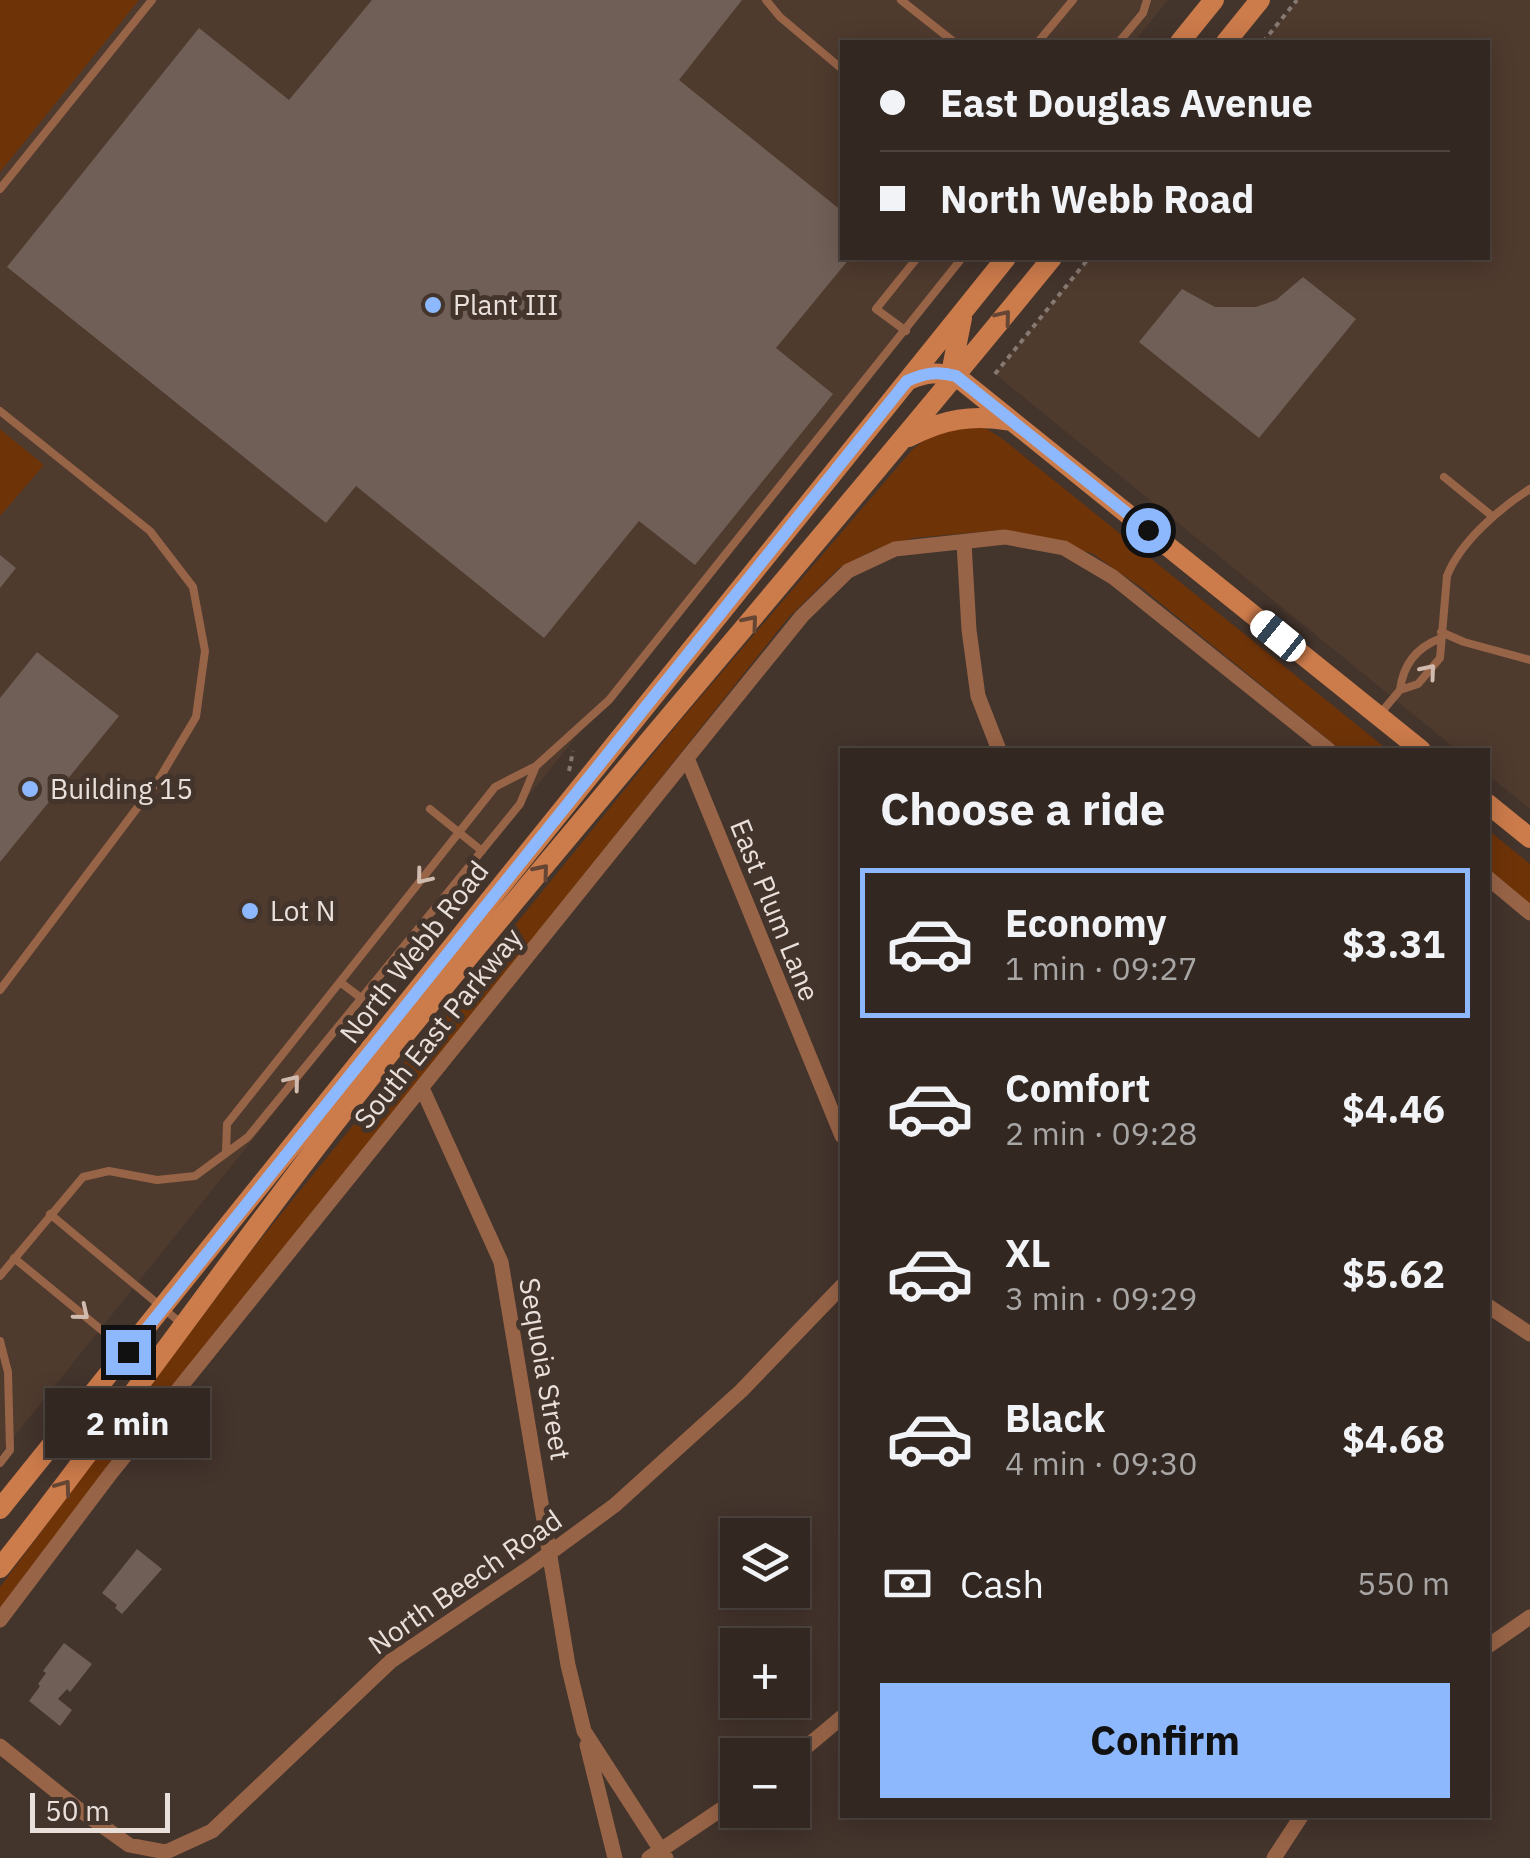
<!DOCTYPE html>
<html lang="en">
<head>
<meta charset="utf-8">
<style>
  :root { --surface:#322721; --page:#3a2f2a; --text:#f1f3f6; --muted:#a8a5a5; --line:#4d443f; --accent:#8eb8fd }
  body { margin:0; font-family:"IBM Plex Sans",sans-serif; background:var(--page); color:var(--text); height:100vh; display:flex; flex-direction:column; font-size:38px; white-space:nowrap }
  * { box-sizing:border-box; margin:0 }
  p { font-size:32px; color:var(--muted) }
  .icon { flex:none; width:55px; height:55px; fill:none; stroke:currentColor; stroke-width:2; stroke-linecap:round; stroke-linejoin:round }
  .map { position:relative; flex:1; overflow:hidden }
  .panel { position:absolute; left:840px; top:748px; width:650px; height:1070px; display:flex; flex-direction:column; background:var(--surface); border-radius:0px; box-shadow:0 5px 25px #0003,0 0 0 2px var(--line) }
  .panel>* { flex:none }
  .banner { position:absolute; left:840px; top:40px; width:650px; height:220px; border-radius:0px; box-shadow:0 5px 25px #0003,0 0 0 2px var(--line); display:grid; align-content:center; height:220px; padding:0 40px; background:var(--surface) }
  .fabs { position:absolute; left:720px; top:1518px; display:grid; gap:20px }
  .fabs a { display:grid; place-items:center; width:90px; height:90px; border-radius:0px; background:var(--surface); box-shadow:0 5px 25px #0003,0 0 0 2px var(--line); font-size:50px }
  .scale { position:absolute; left:30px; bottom:25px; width:140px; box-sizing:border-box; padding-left:10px; border:5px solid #eae0db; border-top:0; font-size:28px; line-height:35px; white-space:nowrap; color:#eae0db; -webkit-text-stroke:8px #43342c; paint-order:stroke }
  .end { position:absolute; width:45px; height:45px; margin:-22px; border:12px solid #8eb8fd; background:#111; box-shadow:0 0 0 5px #111 }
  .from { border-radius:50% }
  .bubble { position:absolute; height:70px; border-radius:0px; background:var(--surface); box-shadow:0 5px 25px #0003,0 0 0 2px var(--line); font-size:32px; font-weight:700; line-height:70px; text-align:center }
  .car { position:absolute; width:30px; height:60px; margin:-30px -15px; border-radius:12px; box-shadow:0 0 8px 2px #0007; background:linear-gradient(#fff 24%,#345 0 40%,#fff 0 76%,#345 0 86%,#fff 0) }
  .banner b { display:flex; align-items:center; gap:35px; height:95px; font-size:38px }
  .banner b+b { border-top:2px solid var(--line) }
  .banner i { width:25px; height:25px; background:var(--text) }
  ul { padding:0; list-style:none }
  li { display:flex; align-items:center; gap:30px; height:150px; margin:0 20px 15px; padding:0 20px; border:5px solid transparent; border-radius:0px }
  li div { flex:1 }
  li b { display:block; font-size:38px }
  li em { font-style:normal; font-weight:700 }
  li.current { border-color:var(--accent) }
  li>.icon { width:90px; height:90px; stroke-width:1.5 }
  h2 { padding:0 40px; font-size:45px; line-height:120px }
  .pay { display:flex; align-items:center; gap:25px; height:110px; padding:0 40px; font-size:38px }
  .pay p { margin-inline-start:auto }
  .action { display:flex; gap:20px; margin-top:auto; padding:20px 40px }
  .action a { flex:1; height:115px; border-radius:0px; background:var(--accent); color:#111; font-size:40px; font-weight:700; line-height:115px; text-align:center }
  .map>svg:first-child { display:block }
  .built { fill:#4f3a2e }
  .green { fill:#6f3308 }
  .building { fill:#705f56 }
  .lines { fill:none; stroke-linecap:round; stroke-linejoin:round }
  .path { stroke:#867972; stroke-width:4; stroke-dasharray:5 5; stroke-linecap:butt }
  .lane { stroke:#986447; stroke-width:8 }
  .street { stroke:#986447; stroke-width:15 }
  .secondary { stroke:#cc7b4b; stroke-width:20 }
  .oneway { stroke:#654634 }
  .oneway2 { stroke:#d1bbaf }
  .route { stroke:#8eb8fd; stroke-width:12 }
  .poi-dot { fill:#8eb8fd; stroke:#43342c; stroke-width:4 }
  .labels { text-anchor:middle; stroke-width:10; stroke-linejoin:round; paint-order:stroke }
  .poi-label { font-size:28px; fill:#eae0db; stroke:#43342c; text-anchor:start }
  .street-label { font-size:28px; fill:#eae0db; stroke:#43342c }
</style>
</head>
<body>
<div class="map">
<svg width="1530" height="1858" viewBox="0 0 1530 1858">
  <rect width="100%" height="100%" fill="#43342c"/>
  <path class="built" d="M0,0H1168L1134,42H842V258H961L0,1454Z
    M1298,0H1530V809L1488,775V750H1457L995,374L1089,258H1488V42H1263Z"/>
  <path class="green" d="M0,0H139L0,172Z
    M967,424L987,429L1004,440L1388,750H1341L1142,588L1093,554L1046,538L1002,530L913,538L876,549L839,568L788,618L0,1609V1587L252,1250L681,720L912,450L933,433Z
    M0,429L44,465L0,516Z
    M1488,830L1530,864V904L1488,869Z"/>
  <path class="building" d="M372,0H742L679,80L842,211V258H850L776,348L833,394L695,565L639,521L544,638L356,486L326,523L7,267L199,28L289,100Z
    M1303,277L1356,319L1259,438L1139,342L1182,289L1215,307H1256L1276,300Z
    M0,555L16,568L0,588Z
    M37,652L119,716L0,862V698Z
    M137,1549L162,1569L122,1614L115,1608L117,1605L102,1593Z
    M64,1643L92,1664L70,1692L67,1689L58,1699L72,1710L60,1726L29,1701L40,1686L38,1684L46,1673L43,1671Z"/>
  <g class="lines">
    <path class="path" d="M1263,42L1297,0
      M995,374L1089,258
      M569,771L573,751"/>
    <path class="lane" d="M766,0L780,17L842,69
      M901,0L954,42
      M1038,42L1073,0
      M1119,42L1143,13L1147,0
      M0,189L152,0
      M906,331L876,309L917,258
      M0,411L150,531L193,587L205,651L196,717L159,779L0,990
      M1444,477L1492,516
      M1441,632L1464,642L1530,660
      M1400,690C1403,665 1416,648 1439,639
      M1379,715L1400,690L1418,684L1440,658L1447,576C1460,542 1500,508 1530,489
      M536,766L609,700L962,258
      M430,809L482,851
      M340,982L361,998
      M50,1214L182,1324
      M14,1258L149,1369
      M0,1276L83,1177L109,1171L157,1180L195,1176L248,1137L520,804L536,766L495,787L227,1124L226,1153
      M0,1341L8,1372L10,1450L0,1463"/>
    <path class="street" d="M964,543L969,630L978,696L999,750
      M687,758L842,1136
      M1488,878L1530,913
      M422,1088L501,1262L568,1665L584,1731L666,1858
      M1488,1306L1530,1334
      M0,1620L111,1473L687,758L802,616L848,571L895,549L1005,537L1064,548L1113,577L1329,750
      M1488,1646L1530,1617
      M587,1745L615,1858
      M0,1746L77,1808L129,1845L166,1852L212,1831L391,1661L532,1566L615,1505L741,1391L842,1286
      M792,1759L842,1717
      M649,1858L738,1798
      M1274,1858L1302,1815"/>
    <path class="secondary" d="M1180,42L1214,0
      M1226,42L1260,0
      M956,376L953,363L962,318
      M909,380C926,372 938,372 956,376L1421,750
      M909,437C943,419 973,414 1011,421
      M1488,804L1530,838
      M0,1509L1006,258
      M0,1568C136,1396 260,1214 398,1043C613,779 837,522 1052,258"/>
  </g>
  <defs><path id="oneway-chevron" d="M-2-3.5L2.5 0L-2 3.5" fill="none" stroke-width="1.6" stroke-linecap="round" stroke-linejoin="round" transform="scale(2.5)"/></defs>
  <g class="oneway">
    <use href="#oneway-chevron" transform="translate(1004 317) rotate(-51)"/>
    <use href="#oneway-chevron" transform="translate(751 622) rotate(-50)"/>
    <use href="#oneway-chevron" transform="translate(542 871) rotate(-50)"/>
    <use href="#oneway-chevron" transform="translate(64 1487) rotate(-54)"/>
  </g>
  <g class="oneway2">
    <use href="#oneway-chevron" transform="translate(1429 671) rotate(-50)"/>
    <use href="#oneway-chevron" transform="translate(423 877) rotate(129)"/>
    <use href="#oneway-chevron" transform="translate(293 1082) rotate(-51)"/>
    <use href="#oneway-chevron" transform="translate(82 1313) rotate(39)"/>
  </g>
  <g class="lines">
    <path class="route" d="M128,1352L907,381C925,373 937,371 956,376L1148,530"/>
  </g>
  <g class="poi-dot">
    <circle cx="433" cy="305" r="10"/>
    <circle cx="30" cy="789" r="10"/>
    <circle cx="250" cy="911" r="10"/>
  </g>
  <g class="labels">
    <g class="poi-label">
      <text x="453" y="315">Plant III</text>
      <text x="50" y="799">Building 15</text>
      <text x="270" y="921">Lot N</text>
    </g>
    <g class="street-label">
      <text transform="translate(775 910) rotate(68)" y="10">East Plum Lane</text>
      <text transform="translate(414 952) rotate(-52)" y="10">North Webb Road</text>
      <text transform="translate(438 1028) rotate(-51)" y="10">South East Parkway</text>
      <text transform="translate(545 1369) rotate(80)" y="10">Sequoia Street</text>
      <text transform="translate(465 1582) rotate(-35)" y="10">North Beech Road</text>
    </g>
  </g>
</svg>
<div class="fabs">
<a><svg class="icon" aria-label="layers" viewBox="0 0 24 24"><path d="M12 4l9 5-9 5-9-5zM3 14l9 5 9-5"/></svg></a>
<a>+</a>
<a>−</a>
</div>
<div class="scale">50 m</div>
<i class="end from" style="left:1148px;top:530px"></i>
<i class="end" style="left:128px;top:1352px"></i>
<div class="bubble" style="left:45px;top:1388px;width:165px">2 min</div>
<i class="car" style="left:1278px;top:636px;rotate:309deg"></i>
<div class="banner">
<b><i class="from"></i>East Douglas Avenue</b>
<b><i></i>North Webb Road</b>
</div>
<section class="panel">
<h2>Choose a ride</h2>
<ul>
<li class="current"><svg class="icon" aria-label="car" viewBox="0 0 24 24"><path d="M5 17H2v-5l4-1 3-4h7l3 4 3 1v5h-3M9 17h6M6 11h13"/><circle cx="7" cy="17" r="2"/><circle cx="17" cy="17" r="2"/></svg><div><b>Economy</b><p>1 min · 09:27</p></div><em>$3.31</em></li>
<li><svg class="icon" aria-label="car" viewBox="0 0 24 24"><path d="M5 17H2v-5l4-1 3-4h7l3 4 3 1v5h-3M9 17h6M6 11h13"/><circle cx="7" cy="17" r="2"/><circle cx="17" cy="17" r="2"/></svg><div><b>Comfort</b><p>2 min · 09:28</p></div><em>$4.46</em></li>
<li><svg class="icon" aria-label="car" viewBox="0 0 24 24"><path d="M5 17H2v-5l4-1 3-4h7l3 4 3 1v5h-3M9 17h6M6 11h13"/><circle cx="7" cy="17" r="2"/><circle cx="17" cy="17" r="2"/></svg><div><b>XL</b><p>3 min · 09:29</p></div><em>$5.62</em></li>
<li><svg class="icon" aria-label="car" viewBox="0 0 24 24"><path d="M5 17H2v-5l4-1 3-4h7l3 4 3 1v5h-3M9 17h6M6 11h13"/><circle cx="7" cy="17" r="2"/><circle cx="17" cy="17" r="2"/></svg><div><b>Black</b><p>4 min · 09:30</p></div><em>$4.68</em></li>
</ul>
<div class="pay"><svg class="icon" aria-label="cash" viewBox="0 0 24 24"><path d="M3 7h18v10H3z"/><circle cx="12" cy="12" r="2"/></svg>Cash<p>550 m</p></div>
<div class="action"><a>Confirm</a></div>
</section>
</div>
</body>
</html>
